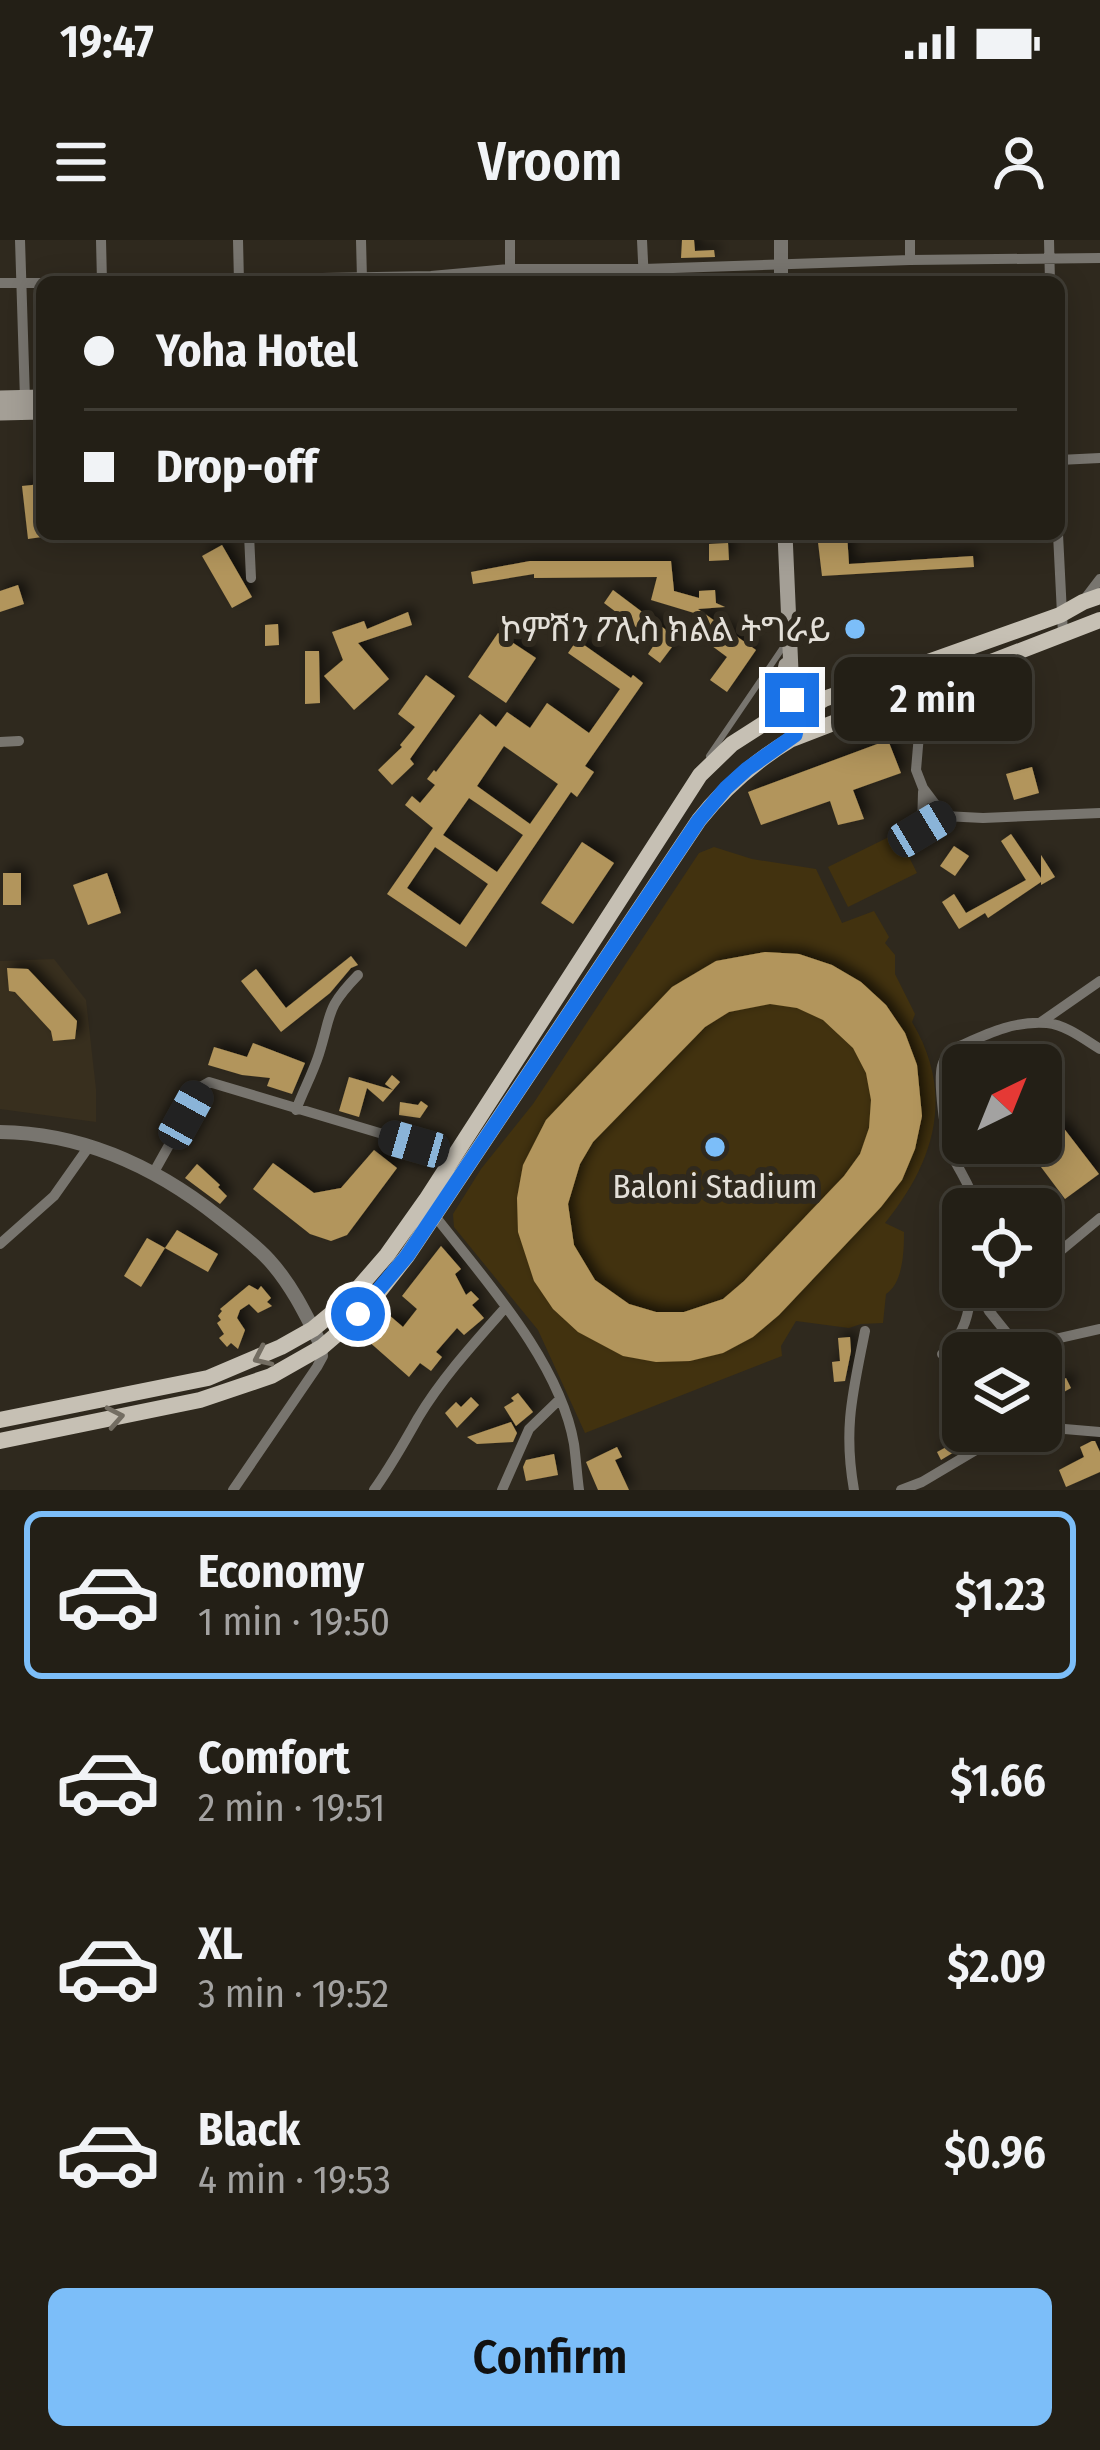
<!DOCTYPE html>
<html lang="en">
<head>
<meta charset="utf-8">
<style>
  :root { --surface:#231f16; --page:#2f2c23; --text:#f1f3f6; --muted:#a3a2a1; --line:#403d35; --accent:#7cbef9 }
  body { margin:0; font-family:"Fira Sans Condensed","Noto Sans Ethiopic",sans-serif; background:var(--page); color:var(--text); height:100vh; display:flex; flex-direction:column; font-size:45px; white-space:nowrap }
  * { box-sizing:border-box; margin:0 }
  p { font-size:39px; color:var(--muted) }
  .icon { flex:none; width:66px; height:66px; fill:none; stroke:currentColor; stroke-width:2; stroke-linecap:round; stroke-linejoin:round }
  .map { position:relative; height:1250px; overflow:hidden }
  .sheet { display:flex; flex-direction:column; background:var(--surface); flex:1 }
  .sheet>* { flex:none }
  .top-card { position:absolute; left:36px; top:36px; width:1029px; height:264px; border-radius:18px; box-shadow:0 6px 30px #0003,0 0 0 3px var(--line); display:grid; align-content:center; height:264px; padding:0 48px; background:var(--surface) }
  .needle { width:78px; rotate:43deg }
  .controls { position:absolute; left:942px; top:804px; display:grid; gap:24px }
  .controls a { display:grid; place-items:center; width:120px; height:120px; border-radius:18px; background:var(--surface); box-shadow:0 6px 30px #0003,0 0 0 3px var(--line); font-size:60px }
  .end { position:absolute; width:54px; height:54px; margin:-27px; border:15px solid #1a73e8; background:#fff; box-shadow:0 0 0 6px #fff }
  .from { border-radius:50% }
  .bubble { position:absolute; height:84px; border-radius:18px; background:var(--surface); box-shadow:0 6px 30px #0003,0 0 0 3px var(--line); font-size:39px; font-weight:600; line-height:84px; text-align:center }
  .car { position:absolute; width:36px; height:72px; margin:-36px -18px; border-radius:15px; box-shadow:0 0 9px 3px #0007; background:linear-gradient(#222 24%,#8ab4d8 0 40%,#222 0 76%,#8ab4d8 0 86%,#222 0) }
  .top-card b { display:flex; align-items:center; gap:42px; height:114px; font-size:45px }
  .top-card b+b { border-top:3px solid var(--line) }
  .top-card i { width:30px; height:30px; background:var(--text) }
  ul { padding:21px 0 0; list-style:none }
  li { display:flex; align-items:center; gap:36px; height:168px; margin:0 24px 18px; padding:0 24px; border:6px solid transparent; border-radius:18px }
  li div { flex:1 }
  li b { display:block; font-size:45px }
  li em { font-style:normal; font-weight:600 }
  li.selected { border-color:var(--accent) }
  li>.icon { width:108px; height:108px; stroke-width:1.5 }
  .button { display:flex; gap:24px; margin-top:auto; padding:24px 48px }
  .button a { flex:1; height:138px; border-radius:18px; background:var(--accent); color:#111; font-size:48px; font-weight:600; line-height:138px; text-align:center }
  .status { display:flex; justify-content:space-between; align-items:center; height:84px; padding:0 60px; background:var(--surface); direction:ltr }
  .status svg { height:33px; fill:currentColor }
  header { display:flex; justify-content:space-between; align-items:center; height:156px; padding:0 48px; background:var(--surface); font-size:54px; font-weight:600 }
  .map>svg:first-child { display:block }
  .built { fill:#382f1e }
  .green { fill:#42320f }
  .building { fill:#b2955b; fill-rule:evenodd; filter:url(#shadow) }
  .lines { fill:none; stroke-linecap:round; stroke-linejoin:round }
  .service { stroke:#78756f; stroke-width:6 }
  .minor { stroke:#78756f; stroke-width:10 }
  .tertiary { stroke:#78756f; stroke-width:14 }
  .secondary { stroke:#a49f96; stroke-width:15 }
  .primary { stroke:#c6c0b4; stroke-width:16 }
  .oneway { stroke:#736d62 }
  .route { stroke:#1a73e8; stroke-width:15 }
  .poi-dot { fill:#7cbef9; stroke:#2f291e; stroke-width:4.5 }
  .labels { text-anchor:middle; stroke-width:12; stroke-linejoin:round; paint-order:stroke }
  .poi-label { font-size:33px; fill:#e3dfd8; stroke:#2f291e; text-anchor:end }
</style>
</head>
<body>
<div class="status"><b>19:47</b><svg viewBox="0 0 49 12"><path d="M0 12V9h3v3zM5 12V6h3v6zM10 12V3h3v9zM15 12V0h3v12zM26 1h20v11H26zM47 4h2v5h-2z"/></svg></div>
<header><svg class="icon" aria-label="menu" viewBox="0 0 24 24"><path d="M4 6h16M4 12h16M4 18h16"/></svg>Vroom<svg class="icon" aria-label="person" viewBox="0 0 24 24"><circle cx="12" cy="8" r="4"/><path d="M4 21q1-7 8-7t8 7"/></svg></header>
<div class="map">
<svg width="1100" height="1250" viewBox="0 0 1100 1250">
  <defs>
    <filter id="shadow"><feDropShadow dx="5.5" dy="-5.5" stdDeviation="6" flood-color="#0009"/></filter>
  </defs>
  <rect width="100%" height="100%" fill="#2f291e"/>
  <path class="built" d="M54,719L86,760L96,849V882L0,869V721Z"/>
  <path class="green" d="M897,593L917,633L848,667L828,627Z
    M714,607L752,619L816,629L842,683L874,671L889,697L885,703L895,715V734L915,774L912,782C955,854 935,921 885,983L904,992C904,1012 903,1043 886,1054L883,1083L861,1084L849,1088L796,1081L781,1106L782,1116L585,1193L538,1090L454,987L453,974L481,929L533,864L699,613Z"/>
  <path class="building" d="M682,0H694L695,11L714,10L715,17L681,18Z
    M33,195H42V233H34Z
    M42,244V297L28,299L22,246Z
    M817,294H847L849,324L973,316L974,327L822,336Z
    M728,303L729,320L709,321V304Z
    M222,305L252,357L232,368L202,316Z
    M530,321H671L674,351L699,358V351L715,350L716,363L725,367L698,369L756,410L727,452L710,440L727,417L693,392L704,376L651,360L657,337L534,338V334L473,344L471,332Z
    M18,345L24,364L0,372V351Z
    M613,350L678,399L660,423L648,414L656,402L604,363Z
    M408,372L412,385L358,403L389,439L354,470L324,436L343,420L332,392L364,381L367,389Z
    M278,384L279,405L265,406V385Z
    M498,393L536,418L506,463L468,437Z
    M577,400L631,438L633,435L643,443L585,526L594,532L577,557L571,552L466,707L387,654L433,588L405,565L412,556L420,563L435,545L427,539L434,530L436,532L480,474L496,487L507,472L530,488L547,463L589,493L620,449L568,413ZM504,506L558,544L530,584L477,546ZM469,558L523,595L497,632L443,595ZM435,607L488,644L460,685L407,648Z
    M305,411H319L320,463L305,464Z
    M426,435L455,456L410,519L414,524L392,545L378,530L402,507L400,505L415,487L398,474Z
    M888,500L901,533L853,550L864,579L838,585L830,561L761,585L748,552Z
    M1032,527L1039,553L1014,560L1006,534Z
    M1011,594L1041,638V615L1055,637L1041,645V642L988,678L985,673L959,689L942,662L954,654L966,673L1026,640L1001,601Z
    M582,602L614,623L573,684L541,663Z
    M954,606L969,616L955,636L940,626Z
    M3,633H21V665H3Z
    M107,633L121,673L88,685L73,645Z
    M765,712L799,714L832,725L861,742L886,765L905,793L917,825L922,876L915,909L902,940L881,967L779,1075L753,1097L723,1113L690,1121L656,1122L623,1116L578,1092L553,1069L534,1041L518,992L517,958L523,925L546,880L672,747L716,721ZM770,764L797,768L823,780L853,808L866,833L871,860L869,888L860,914L844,936L744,1041L723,1059L684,1072H656L629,1064L595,1040L574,1005L568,964L580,924L593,902L705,787L729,772Z
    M351,716L358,725L351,728L330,753L281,792L241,741L256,729L286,768Z
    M7,728L28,729L77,781L75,799L53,801L51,791L15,752L9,751Z
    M253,803L305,823L292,854L267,846L270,838L242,835L208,825L214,807L247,817Z
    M392,835L400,842L383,862L367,848L359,877L339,871L349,837L393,850L385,844Z
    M421,861L428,866L420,878L399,875L400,862L418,865Z
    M1059,882L1099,934L1065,959L1026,907L1031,903H1041V895Z
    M374,910L397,928L347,995L331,1001L310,994L253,949L273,923L314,953L341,948Z
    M197,924L220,945L218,947L227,956L220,964L185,938Z
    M177,990L218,1014L208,1032L165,1008Z
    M147,998L165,1008L141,1047L124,1036Z
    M441,1006L461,1029L455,1034L466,1055L471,1051L479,1059L472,1065L484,1078L464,1095L457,1088L436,1112L442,1117L431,1131L420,1123L409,1137L367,1100L389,1075L403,1087L417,1069L402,1056Z
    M249,1045L258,1050L261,1046L271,1058L267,1062L272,1066L258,1073L249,1064L240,1070L237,1078L245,1090L238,1109L231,1103L227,1107L219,1098L224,1094L217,1083L221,1080L218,1076L222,1071L220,1069Z
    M850,1097L851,1111L845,1141L834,1142L832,1122L840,1121L838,1098Z
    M1066,1138L1071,1148L1049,1160L1043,1150Z
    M518,1153L533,1172L516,1186L504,1167L514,1161L511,1158Z
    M471,1157L479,1165L457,1188L445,1173L456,1162L461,1167Z
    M511,1182L517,1193L513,1202L477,1204L467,1197Z
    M965,1191H989L941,1220L937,1212L967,1196Z
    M1092,1201H1095L1100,1212V1232L1066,1247L1059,1230L1084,1217L1080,1207Z
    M617,1207L622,1217L615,1220L629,1250H598L586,1222Z
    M554,1214L558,1235L526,1241L523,1227L526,1220Z"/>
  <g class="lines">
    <path class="service" d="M709,516L786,403"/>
    <path class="minor" d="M20,0L25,159
      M101,0L102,42
      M238,0L239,42
      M361,0L362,39
      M510,0V42
      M642,0L644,42
      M1049,0L1050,42
      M910,20V0
      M113,42L431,36L509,29H643L910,20L1100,18
      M0,43H42
      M1059,220L1100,218
      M249,294L251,338
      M1058,294L1063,394
      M1084,360L1100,339
      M913,429L923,447L916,530L923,548L944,576
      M0,502L19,501
      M922,589L944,576L983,578L1100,573
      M922,589L923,552
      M1041,782L1100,741
      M296,870C303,851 313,833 319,814C332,773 325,769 358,735
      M154,932L202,846L209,842L453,915
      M977,969C972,948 961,934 952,915C945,899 938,842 942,826C944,818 948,815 953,809C983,796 1013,780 1047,783C1066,785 1084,799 1100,809
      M435,976C485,1040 560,1122 574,1204C576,1219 577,1235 579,1250
      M0,1004L54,956L90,905
      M1041,1027L1100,978
      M977,1047L989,1071L1018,1107
      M989,1071L1018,1047
      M945,1112C965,1094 969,1073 972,1047
      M942,1114L1002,1111L1100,1089
      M1041,1187L1100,1192
      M233,1250L317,1127L323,1116L322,1107
      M374,1250C391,1226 404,1203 418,1178C442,1138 474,1103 505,1068
      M502,1250L529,1189L559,1160
      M854,1250C843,1188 853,1152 865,1091
      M901,1250L922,1242L1008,1191"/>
    <path class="tertiary" d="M781,0V42
      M0,892C83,893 156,927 220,978C237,991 254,1004 269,1020C292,1045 307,1077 322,1107"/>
    <path class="secondary" d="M0,158L42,157
      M0,173L42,172
      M785,294L792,454L790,475
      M775,476L786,425"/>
    <path class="primary" d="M791,444L803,458L823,459
      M794,478L824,459L1060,375L1083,362L1100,356
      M792,499L1100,380
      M0,1180L208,1138L281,1107L313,1089L348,1060L387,1015L426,960L700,535L732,504L774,477
      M0,1201L200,1160L271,1136L322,1107L336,1095L370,1063L407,1016L699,580C725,547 754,522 790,500"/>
  </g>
  <defs><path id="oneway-chevron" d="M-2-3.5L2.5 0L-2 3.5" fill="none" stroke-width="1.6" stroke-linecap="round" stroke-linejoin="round" transform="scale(3)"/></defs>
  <g class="oneway">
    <use href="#oneway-chevron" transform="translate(262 1117) rotate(155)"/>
    <use href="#oneway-chevron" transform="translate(115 1177) rotate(-11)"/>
  </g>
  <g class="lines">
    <path class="route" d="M358,1074L407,1016L699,580L726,548L747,529L795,495L797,486L790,475L792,460"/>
  </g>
  <g class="poi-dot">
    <circle cx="855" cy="389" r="12"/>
    <circle cx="715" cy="907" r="12"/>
  </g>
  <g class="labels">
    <g class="poi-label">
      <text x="831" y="401">ኮምሽን ፖሊስ ክልል ትግራይ</text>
      <text x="715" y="958" text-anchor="middle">Baloni Stadium</text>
    </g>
  </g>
</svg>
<div class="controls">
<a><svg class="needle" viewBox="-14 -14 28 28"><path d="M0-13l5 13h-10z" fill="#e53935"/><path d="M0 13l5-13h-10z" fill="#a3a2a1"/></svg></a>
<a><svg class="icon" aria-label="locate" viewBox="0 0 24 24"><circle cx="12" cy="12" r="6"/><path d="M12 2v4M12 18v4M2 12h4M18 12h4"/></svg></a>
<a><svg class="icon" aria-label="layers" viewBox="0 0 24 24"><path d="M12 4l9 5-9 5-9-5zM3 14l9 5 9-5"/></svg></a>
</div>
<i class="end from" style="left:358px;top:1074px"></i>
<i class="end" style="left:792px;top:460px"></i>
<div class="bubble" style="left:834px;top:417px;width:198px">2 min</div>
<i class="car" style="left:922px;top:589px;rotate:59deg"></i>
<i class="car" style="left:186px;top:875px;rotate:29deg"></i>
<i class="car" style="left:414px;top:904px;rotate:286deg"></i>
<div class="top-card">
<b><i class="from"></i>Yoha Hotel</b>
<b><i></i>Drop-off</b>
</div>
</div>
<section class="sheet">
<ul>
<li class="selected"><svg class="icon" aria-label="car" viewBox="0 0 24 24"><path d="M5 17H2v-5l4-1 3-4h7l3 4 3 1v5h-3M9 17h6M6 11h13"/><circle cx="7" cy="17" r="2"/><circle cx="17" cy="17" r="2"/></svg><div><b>Economy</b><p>1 min · 19:50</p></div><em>$1.23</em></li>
<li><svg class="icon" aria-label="car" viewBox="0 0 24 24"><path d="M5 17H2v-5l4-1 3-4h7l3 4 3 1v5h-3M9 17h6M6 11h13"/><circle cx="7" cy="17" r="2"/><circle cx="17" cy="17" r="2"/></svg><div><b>Comfort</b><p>2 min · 19:51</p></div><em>$1.66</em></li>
<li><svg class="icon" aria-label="car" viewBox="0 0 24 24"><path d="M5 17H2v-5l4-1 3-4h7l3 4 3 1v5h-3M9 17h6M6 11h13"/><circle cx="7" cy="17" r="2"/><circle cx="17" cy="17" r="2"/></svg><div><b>XL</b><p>3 min · 19:52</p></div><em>$2.09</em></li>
<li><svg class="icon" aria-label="car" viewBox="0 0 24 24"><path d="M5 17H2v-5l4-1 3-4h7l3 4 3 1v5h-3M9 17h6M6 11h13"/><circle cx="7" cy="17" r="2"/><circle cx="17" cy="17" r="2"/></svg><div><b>Black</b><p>4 min · 19:53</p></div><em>$0.96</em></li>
</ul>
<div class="button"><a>Confirm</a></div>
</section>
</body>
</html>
